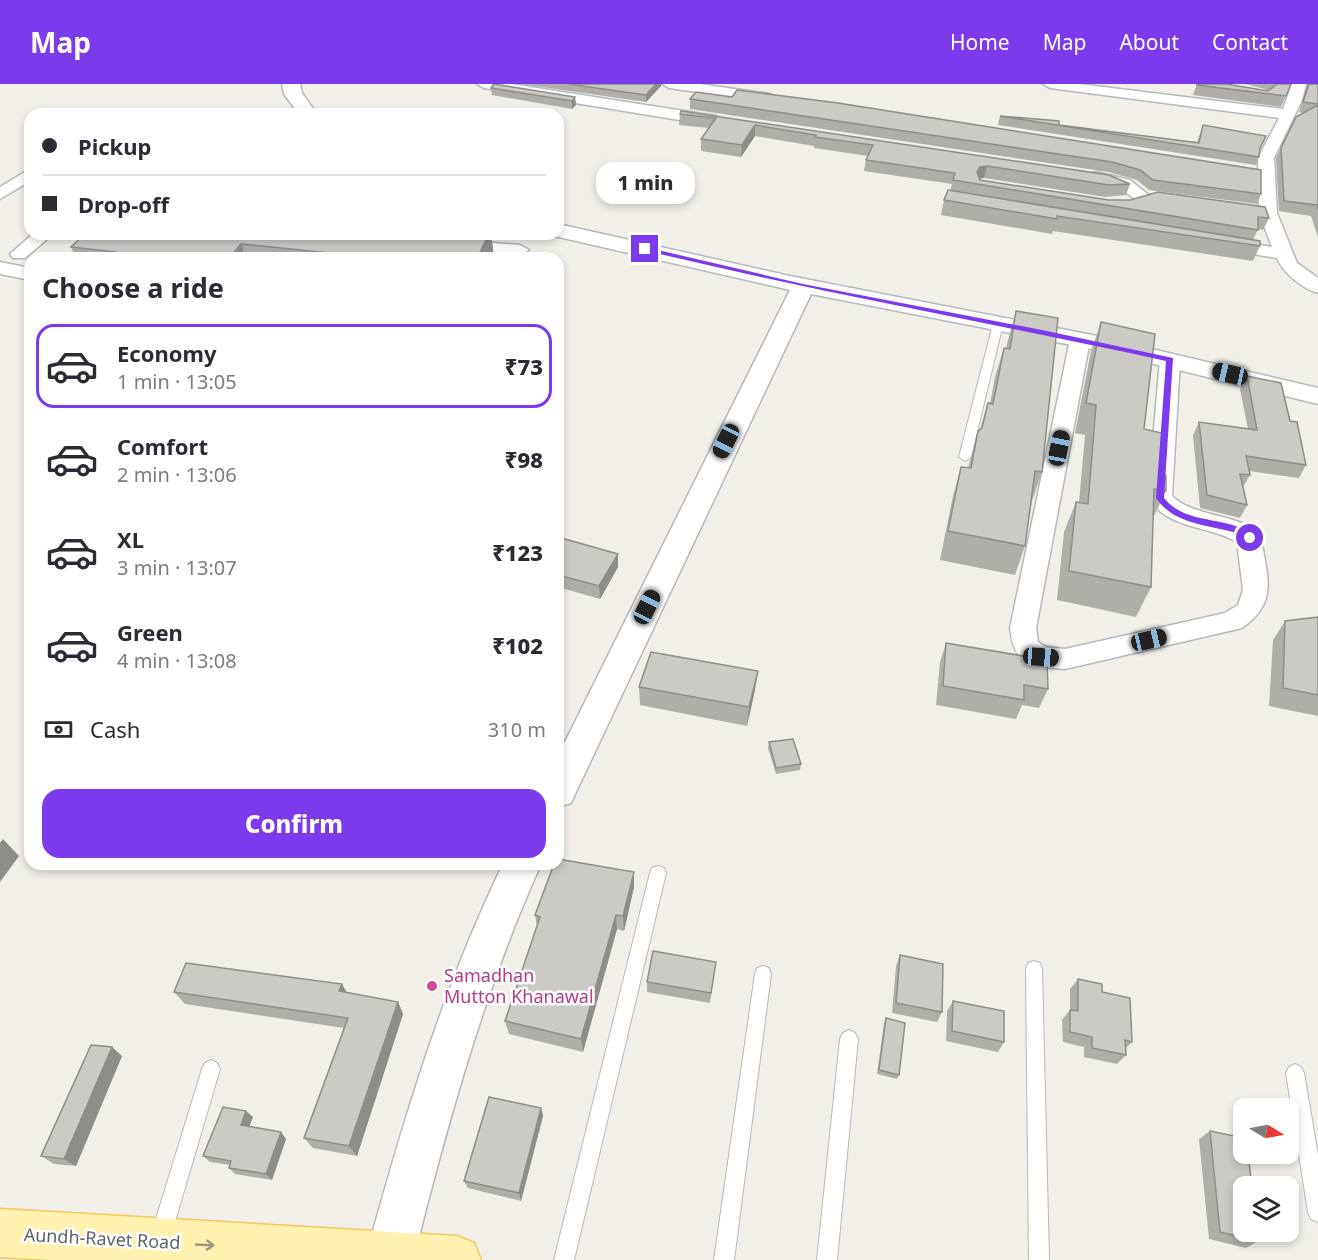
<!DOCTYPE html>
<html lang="en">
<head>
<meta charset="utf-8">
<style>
  :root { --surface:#fff; --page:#f7f7f7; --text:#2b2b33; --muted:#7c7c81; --line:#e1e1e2; --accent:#7c3aed }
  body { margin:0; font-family:"Noto Sans",sans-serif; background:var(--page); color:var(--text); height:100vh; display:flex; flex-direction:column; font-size:22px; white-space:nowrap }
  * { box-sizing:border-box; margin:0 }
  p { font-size:20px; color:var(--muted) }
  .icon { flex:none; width:33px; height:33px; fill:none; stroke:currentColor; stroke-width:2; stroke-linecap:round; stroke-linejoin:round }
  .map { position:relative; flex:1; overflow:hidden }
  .panel { position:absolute; left:24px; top:168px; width:540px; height:618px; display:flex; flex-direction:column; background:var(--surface); border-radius:18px; box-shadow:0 3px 9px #0003 }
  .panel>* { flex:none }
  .hud { position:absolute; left:24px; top:24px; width:540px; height:132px; border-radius:18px; box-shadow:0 3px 9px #0003; display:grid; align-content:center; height:132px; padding:0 18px; background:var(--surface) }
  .needle { width:39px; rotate:100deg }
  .buttons { position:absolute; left:1233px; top:1014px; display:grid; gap:12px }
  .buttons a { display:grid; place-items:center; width:66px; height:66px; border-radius:12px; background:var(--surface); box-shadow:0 3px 9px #0003; font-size:30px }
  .end { position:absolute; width:27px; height:27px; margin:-14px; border:8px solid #7c3aed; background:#fff; box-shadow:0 0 0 3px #fff }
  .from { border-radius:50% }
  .bubble { position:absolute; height:42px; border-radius:18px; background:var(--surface); box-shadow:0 3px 9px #0003; font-size:20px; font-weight:800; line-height:42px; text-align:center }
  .car { position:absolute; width:18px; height:36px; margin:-18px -9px; border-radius:8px; box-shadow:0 0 4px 2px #0007; background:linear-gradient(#222 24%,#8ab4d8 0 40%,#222 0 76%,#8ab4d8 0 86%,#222 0) }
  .hud b { display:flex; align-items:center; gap:21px; height:57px; font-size:22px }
  .hud b+b { border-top:2px solid var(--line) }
  .hud i { width:15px; height:15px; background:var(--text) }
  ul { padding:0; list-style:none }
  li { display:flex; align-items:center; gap:18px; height:84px; margin:0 12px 9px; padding:0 6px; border:3px solid transparent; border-radius:18px }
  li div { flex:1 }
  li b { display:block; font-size:22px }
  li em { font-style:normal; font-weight:800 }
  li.current { border-color:var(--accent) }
  li>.icon { width:54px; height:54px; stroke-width:1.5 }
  h2 { padding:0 18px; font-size:27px; line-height:72px }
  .pay { display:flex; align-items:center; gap:15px; height:66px; padding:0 18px; font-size:22px }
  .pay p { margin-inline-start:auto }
  .primary-button { display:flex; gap:12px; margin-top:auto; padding:12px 18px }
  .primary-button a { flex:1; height:69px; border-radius:18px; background:var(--accent); color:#fff; font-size:24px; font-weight:800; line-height:69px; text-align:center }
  header { display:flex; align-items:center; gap:36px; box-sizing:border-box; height:84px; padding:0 30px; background:var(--accent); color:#fff }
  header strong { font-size:28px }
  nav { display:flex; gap:33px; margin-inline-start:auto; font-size:21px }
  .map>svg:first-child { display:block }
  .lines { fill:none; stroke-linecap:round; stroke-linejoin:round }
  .service-casing { stroke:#b5b8bc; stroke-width:2 }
  .minor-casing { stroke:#b5b8bc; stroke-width:3 }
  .tertiary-casing { stroke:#b5b8bc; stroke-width:3 }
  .primary-casing { stroke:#f2c960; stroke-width:3 }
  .service { fill:#fff; fill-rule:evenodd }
  .minor { fill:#fff; fill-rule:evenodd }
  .tertiary { fill:#fff; fill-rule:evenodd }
  .primary { fill:#fff2af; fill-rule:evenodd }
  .wall { fill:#afaea9 }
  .shaded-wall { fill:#8f8d8a }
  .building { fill:#cccac5; stroke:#8f8d8a; stroke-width:1.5 }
  .oneway { stroke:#979581 }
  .route { fill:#7c3aed }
  .hotel-dot { fill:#d1479c; stroke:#fff; stroke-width:2 }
  .labels { text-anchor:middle; stroke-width:5; stroke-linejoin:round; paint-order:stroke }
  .near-hotel-label { font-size:18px; fill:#b23c85; stroke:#fff; text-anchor:start }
  .near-street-label { font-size:18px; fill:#5f6368; stroke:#fff }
</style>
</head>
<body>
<header>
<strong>Map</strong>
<nav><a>Home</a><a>Map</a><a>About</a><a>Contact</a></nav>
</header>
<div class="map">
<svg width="1318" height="1176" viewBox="0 0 1318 1176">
  <rect width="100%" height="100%" fill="#f1efe8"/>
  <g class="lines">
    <defs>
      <path id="service" d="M998,237L1003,240L971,373L965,377L959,373L993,240Z
        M658,782L664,784L666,789L574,1176H554L650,789L652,784Z
        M1034,877L1040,879L1042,885L1049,1176H1029L1026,885L1028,879Z
        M763,882L769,884L771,890L734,1176H714L755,890L757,884Z
        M849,946L855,949L858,955L837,1176H817L840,955L843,949Z
        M211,976L217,979L220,985L171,1151L168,1158L161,1161L154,1158L151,1151L202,985L205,979Z
        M1295,980L1301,983L1304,989L1318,1071V1138L1311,1135L1308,1128L1286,989L1289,983Z"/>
      <path id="minor" d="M477,0H511L716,32L724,37L716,42L484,4Z
        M662,0H700L770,10L777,14L770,18L669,4Z
        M1043,0H1079L1283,25L1292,0H1306L1302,16L1274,74L1277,129L1297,179L1318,194V209C1303,205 1283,189 1277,174L1223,165L1214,160L1223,155L1272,163L1259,129L1258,74L1279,34L1050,4Z
        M30,85V97L0,115V103Z
        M1096,88L1130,96L1151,113L1149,117H1137L1119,103L1090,96L1088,93L1090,90Z
        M33,150H53L25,174H13L10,170Z
        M455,156L520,161L529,166L520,171L449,165L446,161L449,157Z
        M0,178L30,184V196L0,190Z
        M1080,250L1087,252L1090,256L1036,544L1038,558L1046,563L1065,565L1225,529L1238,521L1243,506L1237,458C1208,441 1169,446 1148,414L1160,276L1163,272H1177L1180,276L1172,412C1195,435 1246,429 1261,454C1267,493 1279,518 1242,544L1065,585C1031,582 1014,582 1010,544L1070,256L1073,252Z"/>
      <path id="tertiary" d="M282,0H300L302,9L317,30H299L284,10Z
        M558,140L790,192L1092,251L1318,304V320L1092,265L811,210L576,708L571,719L558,723V672L790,206L550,151L558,150Z
        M503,780H541C484,906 448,1038 414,1172L413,1176H367L366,1172C403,1038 442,906 503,780Z"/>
      <path id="primary" d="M0,1125L457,1152L474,1159L481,1176H52L0,1173Z"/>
    </defs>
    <use href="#service" class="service-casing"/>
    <use href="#minor" class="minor-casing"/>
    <use href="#tertiary" class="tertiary-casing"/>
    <use href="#primary" class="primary-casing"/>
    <use href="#service" class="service"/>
    <use href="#minor" class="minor"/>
    <use href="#tertiary" class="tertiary"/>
    <use href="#primary" class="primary"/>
  </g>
  <path class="wall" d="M521,0H661V2L646,18Z
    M1197,0L1268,7L1265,5L1245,0H1237H1291L1281,23L1193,11Z
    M1307,0H1318V153L1311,132L1279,127L1276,74L1296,33L1303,29L1299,28Z
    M491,4L575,13L576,21L572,25L492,11Z
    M732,13L838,19L1261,110L1257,120L1149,106L1137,96L1108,88L690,25V15Z
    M681,27L1130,100L1126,111L1105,113L984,94H980V96L1109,116L1269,134L1263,146L1258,145L1253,156L1260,162L1253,177L1053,147L1052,150L941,131L944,116L950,107L952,100L864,87L866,76L868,72L814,64V62L755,52L741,73L701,67V55L709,44L679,41L680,30Z
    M1000,32L1059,41L1197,58L1203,41L1260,65L1259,73L1256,81L998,41Z
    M491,150L494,174H76L71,163Z
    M1016,227L1042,388L1032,417L1025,462L1015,491L940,476L953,412L961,383L968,384L978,347L980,345L988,319L990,320L995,293L1004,264L1006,265L1008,256Z
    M1101,238L1160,384L1166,407L1153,434L1151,503L1136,533L1057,516L1064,448L1076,418H1079L1085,351L1075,349L1091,267Z
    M1247,292L1290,337L1306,381L1299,394L1249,387L1250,391L1243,403L1247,421L1240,434L1200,424L1193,351L1199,338L1248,345L1240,305Z
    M558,453L618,483L600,515L558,503Z
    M1318,533V632L1269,622L1273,556L1285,537Z
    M946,559L1048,605L1039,624L1022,621L1016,635L936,621L940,578Z
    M639,603L755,606L747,642L640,621Z
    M769,658L801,680L800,686L776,690L768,664Z
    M634,788V803L624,847L617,845L583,968L509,950L505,937L537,843L535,831Z
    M900,871L942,928L937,938L892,929L896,882Z
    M716,878L710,919L647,908V898Z
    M1078,895L1102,908L1132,958L1125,965L1126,971L1117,980L1084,973V963L1063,958L1062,936L1070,926V905Z
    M342,900L346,908L398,918L403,930L357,1072L313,1064L304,1054L344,944L185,920L174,908Z
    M953,917L1004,958L998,968L946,957L947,927Z
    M886,934L899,991L897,995L877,990L884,939Z
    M122,972L76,1082L54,1080L41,1072Z
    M541,1024L543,1032L521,1117L468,1104L464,1097Z
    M253,1033L249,1043L286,1055L272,1096L235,1090L229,1084L230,1081L210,1078L203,1072Z
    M1210,1047L1258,1157L1246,1164L1209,1155L1199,1055Z"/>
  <path class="shaded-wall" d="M656,0H661V2L646,18V11Z
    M575,13L576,21L572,25V17Z
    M755,41V52L741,73L742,61Z
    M987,82L984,94L978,95L974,100L977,88L980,83Z
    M489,150H491L494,174H477Z
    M241,160L246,174H229Z
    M618,470V483L600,515L599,502Z
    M758,587L755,606L747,642L749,623Z
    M3,755L19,772L0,798V759Z
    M634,788V803L624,847L623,832Z
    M616,831L617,845L583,968L581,955Z
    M342,900L349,913L339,907Z
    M398,918L403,930L357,1072L349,1062Z
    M112,963L122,972L76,1082L64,1075Z
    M541,1024L543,1032L521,1117L519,1109Z
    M246,1027L253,1033L247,1048L241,1041Z
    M281,1048L286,1055L272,1096L266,1090Z"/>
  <path class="building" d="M494,0L575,13L572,17L491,4Z
    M568,0H656L646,11Z
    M1197,0H1226L1268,7L1277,0H1291L1286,12L1197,1Z
    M1309,0H1318V20L1303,18Z
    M737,6L838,19L1261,86V110L1153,96L1140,86L1112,78L690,15L696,8L732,13Z
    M1318,21V125L1317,121L1284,117L1281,64L1296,33Z
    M681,27L1109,91L1130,100L1109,101L987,82L980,83L977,88L980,96L1109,116H1130L1158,108L1265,123L1269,134L1258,133V146L953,96L955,89L866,76L873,61L815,53L816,51L755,41L742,61L701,55L716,34L680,30Z
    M1000,32L1059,37V41L1199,59L1203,41L1266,52L1260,64L1259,73Z
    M948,106L1260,157V162L1057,132V135L944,116Z
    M85,150H489L477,174H379L241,160L229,174H110L116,168L71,163Z
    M1016,227L1058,234L1042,388L1035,387L1025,462L948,447L961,383L971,384L978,347L982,344L988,319L993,320L1004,264L1010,265Z
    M1101,238L1155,250L1144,345L1162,349L1160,384L1166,392V407L1154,405L1151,503L1069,487L1076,418L1088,420L1096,321L1086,319Z
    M1247,292L1281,299L1290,337L1297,338L1306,381L1246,372L1250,391L1240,390L1247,421L1207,411L1199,338L1257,346Z
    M558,453L618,470L599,502L558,491Z
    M1318,533V611L1283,604L1285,537Z
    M946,559L1047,576L1048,605L1024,601V616L943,602Z
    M651,568L758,587L749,623L639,603Z
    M793,655L801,680L776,684L769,658Z
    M558,775L634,788L623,832L616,831L581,955L505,937L540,833L535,831L554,780H558Z
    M653,867L716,878L711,909L647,898Z
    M900,871L943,880L942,928L896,919Z
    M186,879L342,900L339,907L398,918L349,1062L304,1054L348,934L174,908Z
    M1078,895L1102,900V908L1130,914L1132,958L1125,956L1126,971L1092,964V953L1070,948V926L1078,927Z
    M953,917L1004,927V958L952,947Z
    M886,934L905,939L899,991L879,986Z
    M91,961L112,963L64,1075L41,1072Z
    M489,1013L541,1024L519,1109L464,1097Z
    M223,1023L246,1027L241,1041L281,1048L266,1090L229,1084L231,1077L203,1072Z
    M1210,1047L1244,1054V1070H1248L1252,1102H1244V1148H1257L1258,1157L1220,1148Z"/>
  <defs><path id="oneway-shaft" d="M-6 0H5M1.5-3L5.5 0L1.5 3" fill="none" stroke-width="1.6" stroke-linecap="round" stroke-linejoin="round" transform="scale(1.5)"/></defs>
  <use class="oneway" href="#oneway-shaft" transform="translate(205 1161) rotate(3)"/>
  <path class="route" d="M645,163L803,200L1042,246L1173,274L1164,414C1188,444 1231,429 1254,454L1250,457C1244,454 1239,450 1233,448C1204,440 1174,440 1156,414L1166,277C992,239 817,208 643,166Z"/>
  <circle class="hotel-dot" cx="432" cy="902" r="6"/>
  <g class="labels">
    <g class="near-hotel-label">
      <text x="444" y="898">Samadhan<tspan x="444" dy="21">Mutton Khanawal</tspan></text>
    </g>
    <g class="near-street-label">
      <text transform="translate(102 1155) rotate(3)" y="6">Aundh-Ravet Road</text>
    </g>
  </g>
</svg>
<div class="buttons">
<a><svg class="needle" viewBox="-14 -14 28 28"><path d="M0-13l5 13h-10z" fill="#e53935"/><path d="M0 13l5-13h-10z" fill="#7c7c81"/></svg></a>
<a><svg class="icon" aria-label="layers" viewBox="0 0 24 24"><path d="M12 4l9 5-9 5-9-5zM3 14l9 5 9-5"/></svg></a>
</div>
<i class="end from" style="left:1250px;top:454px"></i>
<i class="end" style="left:645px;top:165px"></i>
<div class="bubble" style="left:596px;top:78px;width:99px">1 min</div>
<i class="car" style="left:1230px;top:290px;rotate:283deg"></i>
<i class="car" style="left:726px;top:357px;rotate:206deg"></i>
<i class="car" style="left:1059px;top:364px;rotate:11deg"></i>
<i class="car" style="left:647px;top:523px;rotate:26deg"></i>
<i class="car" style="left:1149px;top:556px;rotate:77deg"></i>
<i class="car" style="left:1041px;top:573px;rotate:94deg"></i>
<div class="hud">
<b><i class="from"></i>Pickup</b>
<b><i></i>Drop-off</b>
</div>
<section class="panel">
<h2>Choose a ride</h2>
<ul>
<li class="current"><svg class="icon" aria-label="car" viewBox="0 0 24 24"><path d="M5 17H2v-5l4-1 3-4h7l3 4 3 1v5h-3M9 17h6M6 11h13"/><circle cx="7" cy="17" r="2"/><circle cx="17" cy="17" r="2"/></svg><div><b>Economy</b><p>1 min · 13:05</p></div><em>₹73</em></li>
<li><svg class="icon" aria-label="car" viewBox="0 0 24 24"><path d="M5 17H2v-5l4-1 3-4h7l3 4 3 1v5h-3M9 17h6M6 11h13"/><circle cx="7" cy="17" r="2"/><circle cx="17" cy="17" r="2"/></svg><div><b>Comfort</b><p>2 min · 13:06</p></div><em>₹98</em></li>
<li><svg class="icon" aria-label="car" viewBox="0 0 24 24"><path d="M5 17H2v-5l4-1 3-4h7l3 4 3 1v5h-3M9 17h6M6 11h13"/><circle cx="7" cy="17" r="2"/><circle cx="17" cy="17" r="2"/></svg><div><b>XL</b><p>3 min · 13:07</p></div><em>₹123</em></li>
<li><svg class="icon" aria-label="car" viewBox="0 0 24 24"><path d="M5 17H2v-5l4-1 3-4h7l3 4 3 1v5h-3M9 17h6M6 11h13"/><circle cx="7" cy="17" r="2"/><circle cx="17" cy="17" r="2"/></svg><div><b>Green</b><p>4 min · 13:08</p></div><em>₹102</em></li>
</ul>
<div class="pay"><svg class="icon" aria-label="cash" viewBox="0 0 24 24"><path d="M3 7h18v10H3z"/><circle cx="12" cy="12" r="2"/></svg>Cash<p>310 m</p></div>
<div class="primary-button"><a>Confirm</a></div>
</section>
</div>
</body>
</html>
